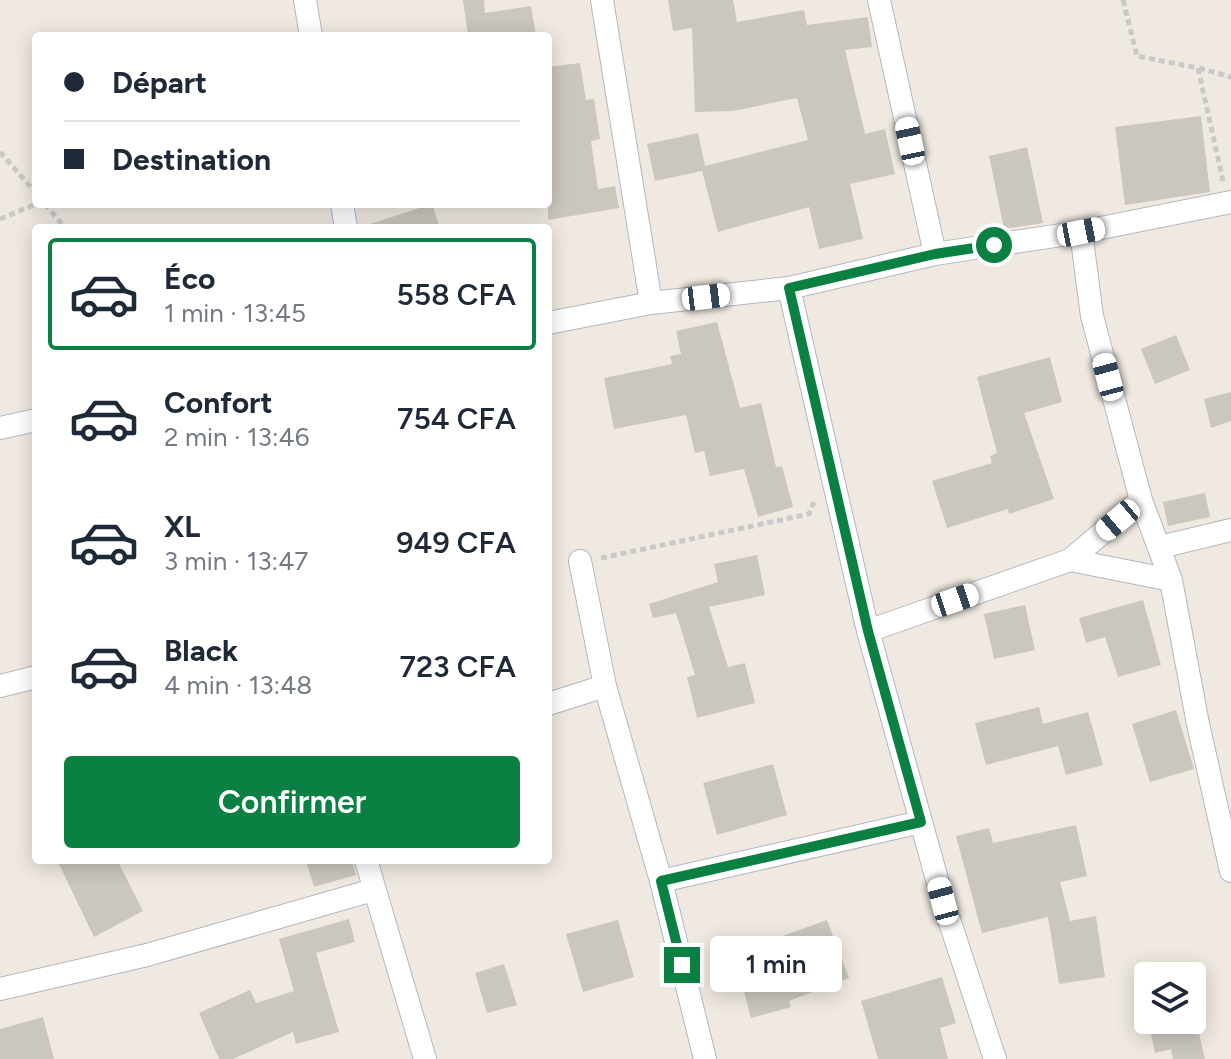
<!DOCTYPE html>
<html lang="fr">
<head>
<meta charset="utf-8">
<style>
  :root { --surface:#fff; --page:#f6f6f7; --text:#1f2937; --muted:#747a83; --line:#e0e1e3; --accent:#0b8043 }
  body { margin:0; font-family:Figtree,sans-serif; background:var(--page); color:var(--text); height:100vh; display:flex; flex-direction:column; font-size:30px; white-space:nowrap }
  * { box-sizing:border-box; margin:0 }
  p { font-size:26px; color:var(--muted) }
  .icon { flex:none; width:44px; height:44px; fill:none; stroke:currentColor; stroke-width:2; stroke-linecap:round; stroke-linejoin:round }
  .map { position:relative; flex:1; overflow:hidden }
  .details { position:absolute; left:32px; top:224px; width:520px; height:640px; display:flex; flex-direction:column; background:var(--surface); border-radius:8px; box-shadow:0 4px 20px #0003 }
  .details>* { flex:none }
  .banner { position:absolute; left:32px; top:32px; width:520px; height:176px; border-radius:8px; box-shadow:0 4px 20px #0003; display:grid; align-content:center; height:176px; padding:0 32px; background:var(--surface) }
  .buttons { position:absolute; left:1134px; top:962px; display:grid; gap:16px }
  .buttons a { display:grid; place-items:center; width:72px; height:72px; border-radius:8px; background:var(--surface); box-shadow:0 4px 20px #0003; font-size:40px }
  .end { position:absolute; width:36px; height:36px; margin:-18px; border:10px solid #0b8043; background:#fff; box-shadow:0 0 0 4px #fff }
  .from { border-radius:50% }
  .bubble { position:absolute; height:56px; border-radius:8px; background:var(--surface); box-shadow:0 4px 20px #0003; font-size:26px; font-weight:600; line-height:56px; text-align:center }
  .car { position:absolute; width:24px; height:48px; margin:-24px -12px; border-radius:10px; box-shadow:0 0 6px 2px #0007; background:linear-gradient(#fff 24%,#345 0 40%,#fff 0 76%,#345 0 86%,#fff 0) }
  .banner b { display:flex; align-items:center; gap:28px; height:76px; font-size:30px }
  .banner b+b { border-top:2px solid var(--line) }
  .banner i { width:20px; height:20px; background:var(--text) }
  ul { padding:14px 0 0; list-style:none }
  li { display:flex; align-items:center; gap:24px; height:112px; margin:0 16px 12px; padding:0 16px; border:4px solid transparent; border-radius:8px }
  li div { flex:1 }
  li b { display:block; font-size:30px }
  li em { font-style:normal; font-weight:600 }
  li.active { border-color:var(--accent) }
  li>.icon { width:72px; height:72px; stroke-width:1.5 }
  .action { display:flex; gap:16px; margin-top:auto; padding:16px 32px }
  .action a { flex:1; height:92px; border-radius:8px; background:var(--accent); color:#fff; font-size:32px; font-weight:600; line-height:92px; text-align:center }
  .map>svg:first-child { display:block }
  .building { fill:#cbc7bf }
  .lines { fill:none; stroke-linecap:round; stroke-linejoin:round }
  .street-casing { stroke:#b4b7c1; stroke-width:24 }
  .path { stroke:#c9c9c9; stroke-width:5; stroke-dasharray:6 4; stroke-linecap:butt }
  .street { stroke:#fff; stroke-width:22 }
  .route { stroke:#0b8043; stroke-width:10 }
</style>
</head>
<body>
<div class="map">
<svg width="1231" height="1059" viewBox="0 0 1231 1059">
  <rect width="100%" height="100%" fill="#efe9e1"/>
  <path class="building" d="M463,0H484L485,13L531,6L536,36H468Z
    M668,0H733L737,22L804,10L807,25L868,17L872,47L845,50L865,134L885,129L895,174L850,184L863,239L819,249L809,207L718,232L702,171L655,181L647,144L698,133L705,166L808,140L797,98L733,111L695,112L692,28L673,31Z
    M580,63L586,100L594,99L600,139L591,141L598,189L615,186L619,208L548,220V67Z
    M1201,116L1210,192L1125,205L1115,127Z
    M1027,147L1043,223L1004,229L989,156Z
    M432,204L440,228H371L370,224Z
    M717,322L740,408L761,403L776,467L782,466L793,507L758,517L744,469L710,476L704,451L695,453L686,415L614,429L604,378L672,364L670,356L681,354L676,331Z
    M1176,335L1190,370L1155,384L1141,349Z
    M1050,357L1062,402L1024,413L1054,499L1009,514L1008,509L947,528L932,481L992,463L990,456L997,453L977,377Z
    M1231,392V421L1211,428L1204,399Z
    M1205,493L1210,517L1168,526L1163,502Z
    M757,555L765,595L709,607L728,667L745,663L755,703L697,718L687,677L695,675L676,613L653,618L649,604L718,582L714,564Z
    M1143,600L1161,665L1118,677L1105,637L1086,643L1079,618Z
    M1025,605L1035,650L994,659L984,614Z
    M1039,707L1043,724L1088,712L1103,765L1066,775L1058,746L986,765L975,723Z
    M1176,710L1194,769L1150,782L1132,724Z
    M773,764L787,815L717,835L703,783Z
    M1076,825L1087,876L1060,882L1070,921L1096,916L1105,977L1059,984L1048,917L982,933L956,836L989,828L993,843Z
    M57,860H117L143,911L94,937Z
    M306,860H352L356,875L314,887Z
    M349,919L355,942L316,953L339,1032L296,1044L293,1032L233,1059H219L199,1013L250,990L256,1003L294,991L279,939Z
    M618,920L634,977L583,992L566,934Z
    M827,920L849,978L789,1001L791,1007L751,1018L742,984L793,970L780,937Z
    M504,964L517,1005L487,1013L475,973Z
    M942,977L956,1023L940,1028L948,1059H878L861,1001Z
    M43,1017L54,1059H0V1029Z
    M1148,1020H1196L1205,1059H1173L1171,1049L1155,1053Z"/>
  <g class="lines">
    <defs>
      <path id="street" d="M305,0L311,36
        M602,0L651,303
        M879,0L935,254
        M342,204L346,228
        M1081,232L1092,316L1141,500L1171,580L1198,724L1231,871
        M789,288L868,631L943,901L995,1059
        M548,323L651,303L789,288L935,254L1081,232L1231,202
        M0,428L36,420
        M1160,547L1231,530
        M1070,560L1171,580
        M580,561L605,686L661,881L705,1059
        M868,631L1070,560L1141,500
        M0,686L36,677
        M548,704L605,686
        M366,860L425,1059
        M661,881L921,822
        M0,989L147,955L373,890"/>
    </defs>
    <use href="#street" class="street-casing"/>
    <path class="path" d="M1123,0L1137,56L1198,68L1223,181
      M1199,68L1231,77
      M0,152L36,193
      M45,204L65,228
      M0,219L36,204
      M601,558L809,514L814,502"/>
    <use href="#street" class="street"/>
  </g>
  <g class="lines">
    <path class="route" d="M682,965L661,881L921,822L868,631L789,288L935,254L994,245"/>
  </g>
</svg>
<div class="buttons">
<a><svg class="icon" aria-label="layers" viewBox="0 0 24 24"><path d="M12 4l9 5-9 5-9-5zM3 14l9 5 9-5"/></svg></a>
</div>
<i class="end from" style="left:994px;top:245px"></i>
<i class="end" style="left:682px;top:965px"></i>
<div class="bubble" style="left:710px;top:936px;width:132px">1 min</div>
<i class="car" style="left:910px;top:141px;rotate:348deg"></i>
<i class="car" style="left:1081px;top:232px;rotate:79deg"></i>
<i class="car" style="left:706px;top:297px;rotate:83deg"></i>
<i class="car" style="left:1108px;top:377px;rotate:345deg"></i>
<i class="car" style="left:1118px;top:520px;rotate:230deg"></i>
<i class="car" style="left:955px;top:600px;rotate:71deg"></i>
<i class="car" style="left:943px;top:901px;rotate:345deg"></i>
<div class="banner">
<b><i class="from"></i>Départ</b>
<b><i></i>Destination</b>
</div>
<section class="details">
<ul>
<li class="active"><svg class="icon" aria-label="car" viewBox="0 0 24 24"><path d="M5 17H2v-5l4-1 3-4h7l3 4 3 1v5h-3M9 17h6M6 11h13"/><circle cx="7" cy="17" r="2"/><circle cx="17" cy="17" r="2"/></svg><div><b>Éco</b><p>1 min · 13:45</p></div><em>558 CFA</em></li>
<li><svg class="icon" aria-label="car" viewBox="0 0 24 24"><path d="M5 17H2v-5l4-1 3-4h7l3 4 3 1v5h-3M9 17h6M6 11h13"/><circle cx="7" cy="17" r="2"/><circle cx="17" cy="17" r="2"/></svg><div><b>Confort</b><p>2 min · 13:46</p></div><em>754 CFA</em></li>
<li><svg class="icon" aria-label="car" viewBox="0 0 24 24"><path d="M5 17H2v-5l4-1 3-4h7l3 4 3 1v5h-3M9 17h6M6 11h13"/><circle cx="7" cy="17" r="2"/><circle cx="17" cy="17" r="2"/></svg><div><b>XL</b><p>3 min · 13:47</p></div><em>949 CFA</em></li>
<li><svg class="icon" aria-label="car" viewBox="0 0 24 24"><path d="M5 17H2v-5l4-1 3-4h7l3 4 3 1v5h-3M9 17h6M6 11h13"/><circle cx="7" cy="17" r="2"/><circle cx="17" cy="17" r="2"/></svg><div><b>Black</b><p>4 min · 13:48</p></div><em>723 CFA</em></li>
</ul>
<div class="action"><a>Confirmer</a></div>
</section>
</div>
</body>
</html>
